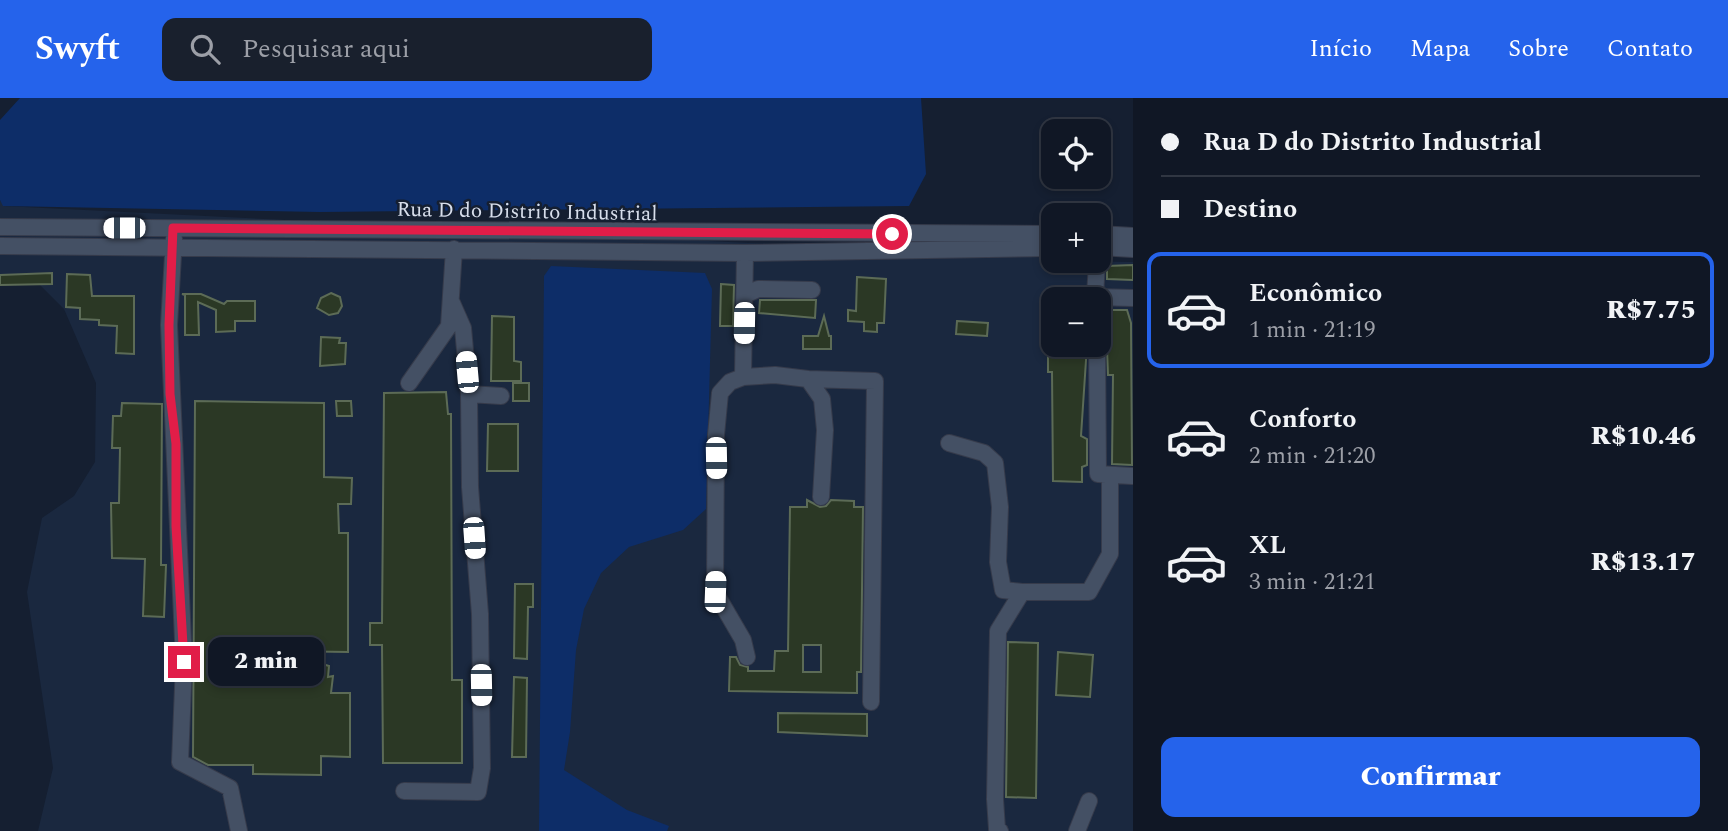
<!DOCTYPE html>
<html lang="pt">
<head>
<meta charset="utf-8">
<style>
  :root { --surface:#101725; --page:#19202d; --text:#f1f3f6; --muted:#9c9fa7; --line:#303642; --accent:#2563eb }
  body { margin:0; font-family:Spectral,serif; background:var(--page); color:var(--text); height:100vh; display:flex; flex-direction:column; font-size:26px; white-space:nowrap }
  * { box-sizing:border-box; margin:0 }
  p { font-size:23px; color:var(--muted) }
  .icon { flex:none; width:38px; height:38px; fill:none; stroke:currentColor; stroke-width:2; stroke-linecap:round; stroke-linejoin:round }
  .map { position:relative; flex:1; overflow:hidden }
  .details { display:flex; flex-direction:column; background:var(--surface); width:595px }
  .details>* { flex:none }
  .guide { display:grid; align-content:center; height:154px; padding:0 28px; background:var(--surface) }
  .controls { position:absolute; left:1041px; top:21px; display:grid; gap:14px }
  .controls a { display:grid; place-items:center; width:70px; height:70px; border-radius:14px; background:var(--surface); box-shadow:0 4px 10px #0003,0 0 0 2px var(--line); font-size:35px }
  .end { position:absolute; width:32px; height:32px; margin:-16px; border:9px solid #e11d48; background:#fff; box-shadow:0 0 0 4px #fff }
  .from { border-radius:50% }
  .bubble { position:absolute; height:49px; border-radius:14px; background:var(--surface); box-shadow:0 4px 10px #0003,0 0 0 2px var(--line); font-size:23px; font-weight:800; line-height:49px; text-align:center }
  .car { position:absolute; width:21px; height:42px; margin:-21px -10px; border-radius:9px; box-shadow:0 0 5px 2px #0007; background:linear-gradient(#fff 24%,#345 0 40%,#fff 0 76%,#345 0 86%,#fff 0) }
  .guide b { display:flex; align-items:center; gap:24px; height:66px; font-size:26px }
  .guide b+b { border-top:2px solid var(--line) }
  .guide i { width:18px; height:18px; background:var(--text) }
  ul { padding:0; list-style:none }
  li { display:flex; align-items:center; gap:21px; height:116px; margin:0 14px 10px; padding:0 14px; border:4px solid transparent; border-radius:14px }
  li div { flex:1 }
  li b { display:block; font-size:26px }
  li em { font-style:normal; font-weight:800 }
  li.selected { border-color:var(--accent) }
  li>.icon { width:63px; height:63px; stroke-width:1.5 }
  .primary-button { display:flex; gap:14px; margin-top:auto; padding:14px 28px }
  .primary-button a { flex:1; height:80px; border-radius:14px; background:var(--accent); color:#fff; font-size:28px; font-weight:800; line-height:80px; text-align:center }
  header { display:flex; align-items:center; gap:42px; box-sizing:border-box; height:98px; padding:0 35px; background:var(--accent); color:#fff }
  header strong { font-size:33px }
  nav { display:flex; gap:38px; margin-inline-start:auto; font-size:24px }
  .search { width:490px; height:63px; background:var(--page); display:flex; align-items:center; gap:18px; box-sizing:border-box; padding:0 24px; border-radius:14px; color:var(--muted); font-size:26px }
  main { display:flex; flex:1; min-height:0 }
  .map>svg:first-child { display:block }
  .built { fill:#1a283f; fill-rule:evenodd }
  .green { fill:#0d2d68 }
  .building { fill:#2b3825; stroke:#5c6b56; stroke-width:2; fill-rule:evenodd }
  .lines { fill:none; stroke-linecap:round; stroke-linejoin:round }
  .minor-casing { stroke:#363b4b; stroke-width:18 }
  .minor { stroke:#445064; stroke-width:16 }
  .route { stroke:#e11d48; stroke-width:9 }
  .labels { text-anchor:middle; stroke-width:5; stroke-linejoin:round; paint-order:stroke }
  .street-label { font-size:21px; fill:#d7deeb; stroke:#151f31 }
</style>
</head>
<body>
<header>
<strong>Swyft</strong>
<div class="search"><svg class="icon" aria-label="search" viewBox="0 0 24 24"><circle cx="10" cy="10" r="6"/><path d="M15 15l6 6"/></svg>Pesquisar aqui</div>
<nav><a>Início</a><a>Mapa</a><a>Sobre</a><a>Contato</a></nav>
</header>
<main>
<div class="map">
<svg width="1133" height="733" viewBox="0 0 1133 733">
  <rect width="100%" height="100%" fill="#151f31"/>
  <path class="built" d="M0,102L4,108L1053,160L1054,163L1133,164V733H38L53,670L27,494L42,420L74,398L95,364L96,285L64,211L36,183L0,182ZM1054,201H1099V247H1054Z"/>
  <path class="green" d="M20,0H921L926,76L909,108L320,114L3,108L0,102V22Z
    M551,168L705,175L712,191L706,411L683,432L629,449L601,475L584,511L576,552L570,634L564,672L627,712L669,728L667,733H539L544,178Z"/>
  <path class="building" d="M1133,167V182L1107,181V168Z
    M52,175V186L0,187V177Z
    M67,176L90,177L92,198H134V256L116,255L117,228L99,227V222L80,221V210L66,209Z
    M857,179L886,181L884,225H877V234L864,233V224L848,223V212L856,213Z
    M721,186L734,187L733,228H720Z
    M331,195L340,199L342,208L338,215L329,217L317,210L321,200Z
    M182,196H201L224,206L227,203H255V223H235V233L216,234V212L198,204L199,237H185V197Z
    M760,202H816L815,220L759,215Z
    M1100,212H1127L1131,225L1132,367L1112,366L1113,277H1108L1106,224H1101Z
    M492,218L514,219V263L521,264V283H491Z
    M824,218L829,238H831V251H803V238H818Z
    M957,223L988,225L987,238L956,236Z
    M321,239L340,240L339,245H346L345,266L320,268Z
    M1048,247H1087L1081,338L1087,341V367L1082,369V384L1053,383L1052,274H1048Z
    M513,285H529V303H513Z
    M446,294L448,316H451L452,582H462V665H383L382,547H370V525H382L384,295Z
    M195,303L324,305V379L352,380L351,406H338L339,435H348V554L280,553L329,568L328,579L333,578L331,595H350V659L321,658V677L253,676V667H208L193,659Z
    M336,303H351L352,318H337Z
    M122,305L162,306L161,467H166L164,519L143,518L145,461L112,460L111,405H119L120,350H112L113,318H121Z
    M488,326H518V373H487Z
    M807,402L820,409L826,408L831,402L854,403V409H863L861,574H857V595L729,593L730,559H736L740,567L748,569V573H774L775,553H788L790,409H807ZM803,547H821V574H803Z
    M515,486H533V509H528L527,561L514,560Z
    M1008,544L1038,545L1036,700L1006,699Z
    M1058,554L1093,557L1090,599L1056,597Z
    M514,579L527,580L526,659H512Z
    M778,615L867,616V638L778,634Z"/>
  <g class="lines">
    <defs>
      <path id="minor" d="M0,129L1054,136
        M1099,136L1133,138
        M174,140L169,227L184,564L180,664L230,690L239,733
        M0,148L745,155L1054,150
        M1099,149L1133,151
        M745,155L743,279L775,277L808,281L822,301L825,332L821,399
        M1097,163L1095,199L1133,200
        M745,197L758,191L812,192
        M1097,247L1098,376L1132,378
        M743,279L730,284L720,295L716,337L715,494L743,542L747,559
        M808,281L875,283L871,604
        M409,285L449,228L454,151
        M469,296L501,298
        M949,345L984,355L995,365L1000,409L998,464L1003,492L1022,494
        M404,693L478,694L482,670L480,516L470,389L469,296L463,230L452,205
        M1000,733L997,731L995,701L998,533L1022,494H1089L1110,456V377
        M1077,733L1089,703"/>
    </defs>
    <use href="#minor" class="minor-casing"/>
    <use href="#minor" class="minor"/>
  </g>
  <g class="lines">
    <path class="route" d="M184,564L176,428V346L170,296L169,227L173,130L892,136"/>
  </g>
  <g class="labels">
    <g class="street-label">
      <text transform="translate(527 113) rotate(1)" y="7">Rua D do Distrito Industrial</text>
    </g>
  </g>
</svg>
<div class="controls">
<a><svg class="icon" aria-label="locate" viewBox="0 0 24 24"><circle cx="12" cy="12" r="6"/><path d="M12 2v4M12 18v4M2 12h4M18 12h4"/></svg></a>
<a>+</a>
<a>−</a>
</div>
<i class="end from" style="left:892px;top:136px"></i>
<i class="end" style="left:184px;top:564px"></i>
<div class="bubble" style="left:208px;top:539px;width:116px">2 min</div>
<i class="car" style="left:124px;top:130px;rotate:270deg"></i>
<i class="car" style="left:744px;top:225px;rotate:181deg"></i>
<i class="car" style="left:467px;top:274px;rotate:355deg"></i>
<i class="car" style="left:716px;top:360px;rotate:179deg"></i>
<i class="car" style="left:474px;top:440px;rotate:176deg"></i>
<i class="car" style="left:715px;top:494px;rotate:2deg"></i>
<i class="car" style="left:481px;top:587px;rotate:179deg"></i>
</div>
<section class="details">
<div class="guide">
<b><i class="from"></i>Rua D do Distrito Industrial</b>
<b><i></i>Destino</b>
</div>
<ul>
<li class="selected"><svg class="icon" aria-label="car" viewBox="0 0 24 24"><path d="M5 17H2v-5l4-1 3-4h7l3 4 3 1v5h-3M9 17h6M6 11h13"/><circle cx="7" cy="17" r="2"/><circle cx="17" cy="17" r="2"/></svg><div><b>Econômico</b><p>1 min · 21:19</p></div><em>R$7.75</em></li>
<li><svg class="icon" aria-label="car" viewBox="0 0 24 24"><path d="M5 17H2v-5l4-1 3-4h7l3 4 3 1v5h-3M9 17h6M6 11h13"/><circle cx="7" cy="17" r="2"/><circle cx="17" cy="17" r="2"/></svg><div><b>Conforto</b><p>2 min · 21:20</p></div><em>R$10.46</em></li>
<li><svg class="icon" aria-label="car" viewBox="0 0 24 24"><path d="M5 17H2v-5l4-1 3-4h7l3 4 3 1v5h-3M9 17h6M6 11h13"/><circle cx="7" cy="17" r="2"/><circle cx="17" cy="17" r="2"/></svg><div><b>XL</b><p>3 min · 21:21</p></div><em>R$13.17</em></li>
</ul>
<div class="primary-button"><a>Confirmar</a></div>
</section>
</main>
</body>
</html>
